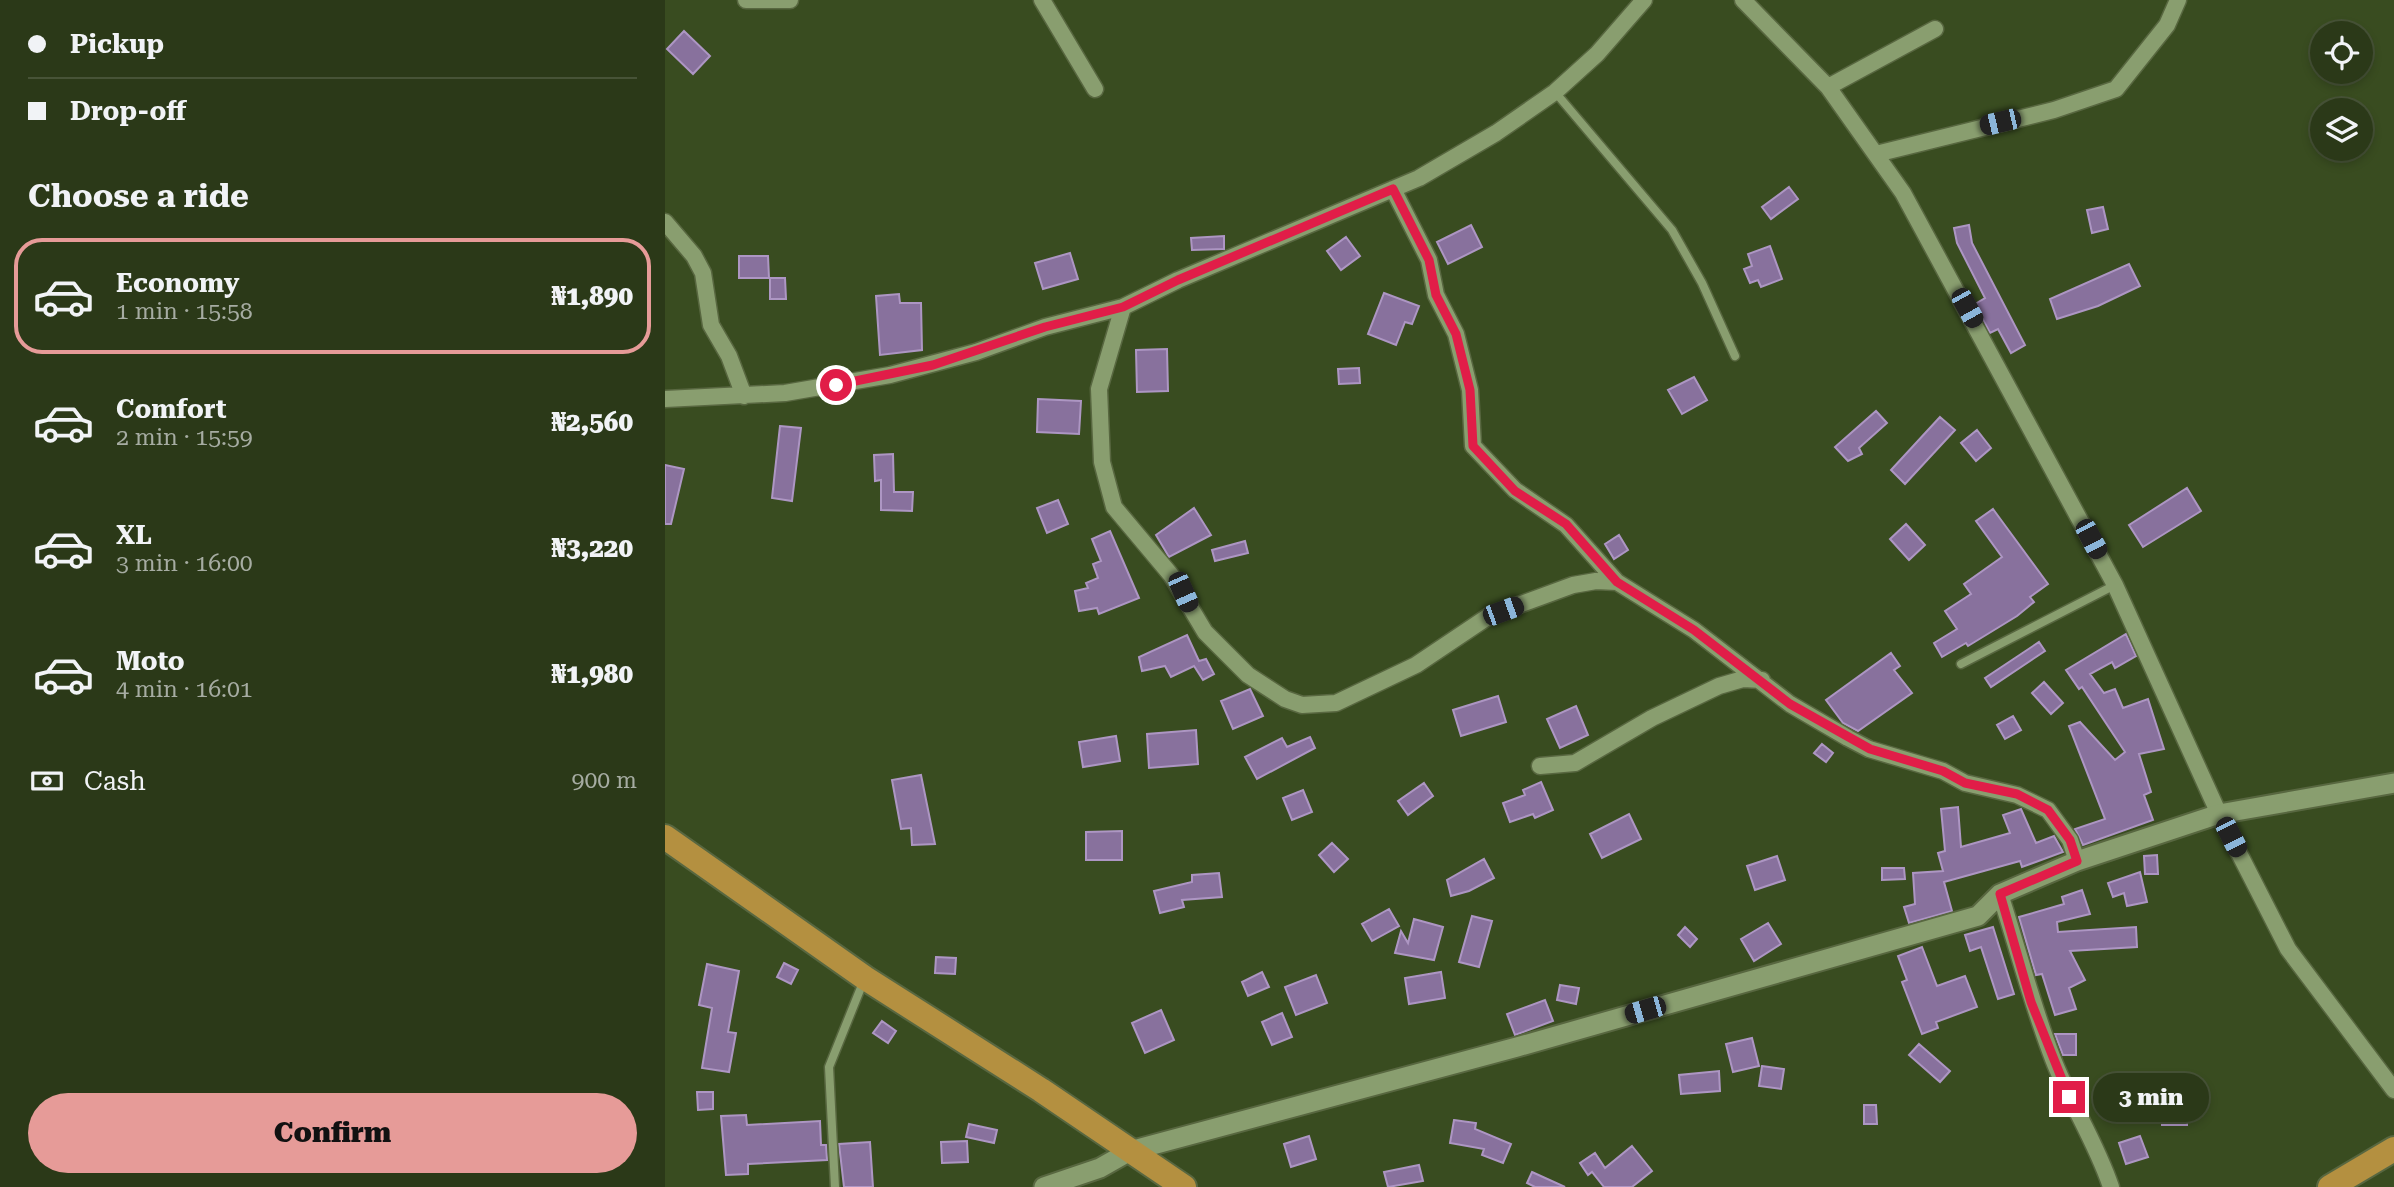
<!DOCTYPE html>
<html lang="en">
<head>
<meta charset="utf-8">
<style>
  :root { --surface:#2b3918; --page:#374425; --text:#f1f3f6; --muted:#a6aca2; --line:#475337; --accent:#e69b98 }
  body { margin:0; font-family:"Roboto Serif",serif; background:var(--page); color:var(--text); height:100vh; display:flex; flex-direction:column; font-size:26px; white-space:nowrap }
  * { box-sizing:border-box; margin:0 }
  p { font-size:23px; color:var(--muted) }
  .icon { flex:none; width:38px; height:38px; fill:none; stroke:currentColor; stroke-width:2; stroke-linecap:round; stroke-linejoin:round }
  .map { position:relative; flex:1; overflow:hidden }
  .details { display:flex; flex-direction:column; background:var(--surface); width:665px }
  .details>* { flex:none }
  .hud { display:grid; align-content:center; height:154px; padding:0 28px; background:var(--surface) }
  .tools { position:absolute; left:1645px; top:21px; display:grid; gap:14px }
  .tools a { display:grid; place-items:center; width:63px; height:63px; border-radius:50%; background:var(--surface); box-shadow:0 4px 10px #0003,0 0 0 2px var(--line); font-size:35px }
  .end { position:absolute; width:32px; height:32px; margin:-16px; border:9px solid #e11d48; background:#fff; box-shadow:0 0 0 4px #fff }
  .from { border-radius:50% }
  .bubble { position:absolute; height:49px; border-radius:24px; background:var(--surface); box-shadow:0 4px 10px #0003,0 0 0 2px var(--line); font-size:23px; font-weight:800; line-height:49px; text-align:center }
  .car { position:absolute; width:21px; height:42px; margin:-21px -10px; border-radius:9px; box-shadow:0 0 5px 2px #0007; background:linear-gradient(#222 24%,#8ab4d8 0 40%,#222 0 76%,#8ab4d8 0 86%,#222 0) }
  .hud b { display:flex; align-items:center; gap:24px; height:66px; font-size:26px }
  .hud b+b { border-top:2px solid var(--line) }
  .hud i { width:18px; height:18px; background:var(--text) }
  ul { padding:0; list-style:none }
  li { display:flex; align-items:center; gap:21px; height:116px; margin:0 14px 10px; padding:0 14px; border:4px solid transparent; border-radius:28px }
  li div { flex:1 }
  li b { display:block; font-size:26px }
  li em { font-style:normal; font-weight:800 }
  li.active { border-color:var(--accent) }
  li>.icon { width:63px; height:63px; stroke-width:1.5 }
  h2 { padding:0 28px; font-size:32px; line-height:84px }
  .pay { display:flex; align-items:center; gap:18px; height:77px; padding:0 28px; font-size:26px }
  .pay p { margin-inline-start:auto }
  .primary-button { display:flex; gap:14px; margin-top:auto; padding:14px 28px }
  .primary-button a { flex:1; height:80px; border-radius:42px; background:var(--accent); color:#111; font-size:28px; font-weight:800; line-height:80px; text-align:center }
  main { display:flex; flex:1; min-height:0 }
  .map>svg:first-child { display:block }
  .building { fill:#88719d; stroke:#ad96c3; stroke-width:2 }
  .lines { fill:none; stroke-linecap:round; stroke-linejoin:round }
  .service-casing { stroke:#586740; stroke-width:11 }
  .minor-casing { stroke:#586740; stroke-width:19 }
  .tertiary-casing { stroke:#586740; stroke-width:23 }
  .primary-casing { stroke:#586740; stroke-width:28 }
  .service { stroke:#899e6f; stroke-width:8 }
  .minor { stroke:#899e6f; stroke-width:16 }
  .tertiary { stroke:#899e6f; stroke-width:19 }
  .primary { stroke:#b49040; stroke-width:24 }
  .route { stroke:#e11d48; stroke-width:9 }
</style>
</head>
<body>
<main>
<section class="details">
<div class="hud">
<b><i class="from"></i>Pickup</b>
<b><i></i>Drop-off</b>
</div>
<h2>Choose a ride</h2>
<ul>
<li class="active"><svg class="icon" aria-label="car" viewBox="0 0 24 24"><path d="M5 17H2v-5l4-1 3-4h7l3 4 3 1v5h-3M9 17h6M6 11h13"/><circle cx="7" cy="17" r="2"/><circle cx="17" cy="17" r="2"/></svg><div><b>Economy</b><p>1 min · 15:58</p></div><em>₦1,890</em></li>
<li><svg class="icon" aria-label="car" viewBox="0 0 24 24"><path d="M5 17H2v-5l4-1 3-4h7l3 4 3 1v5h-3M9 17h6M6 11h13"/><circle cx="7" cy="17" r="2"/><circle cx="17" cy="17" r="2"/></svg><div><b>Comfort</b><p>2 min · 15:59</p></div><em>₦2,560</em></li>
<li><svg class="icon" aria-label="car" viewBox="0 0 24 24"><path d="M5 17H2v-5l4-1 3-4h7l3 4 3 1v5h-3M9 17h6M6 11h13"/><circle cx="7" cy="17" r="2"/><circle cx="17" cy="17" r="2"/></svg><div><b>XL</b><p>3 min · 16:00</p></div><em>₦3,220</em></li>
<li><svg class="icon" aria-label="car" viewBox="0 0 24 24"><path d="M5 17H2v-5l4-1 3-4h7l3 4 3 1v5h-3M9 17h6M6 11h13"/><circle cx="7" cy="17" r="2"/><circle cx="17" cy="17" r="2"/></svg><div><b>Moto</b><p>4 min · 16:01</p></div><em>₦1,980</em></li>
</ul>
<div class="pay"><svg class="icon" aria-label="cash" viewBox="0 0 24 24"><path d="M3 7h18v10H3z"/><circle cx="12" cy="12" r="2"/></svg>Cash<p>900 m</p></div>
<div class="primary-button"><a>Confirm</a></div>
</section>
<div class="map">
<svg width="1729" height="1187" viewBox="0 0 1729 1187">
  <rect width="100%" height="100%" fill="#394c20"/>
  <path class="building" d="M19,31L45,56L28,74L2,49Z
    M1124,187L1133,199L1106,219L1097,207Z
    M1438,207L1443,229L1427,233L1422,210Z
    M806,225L817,247L783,264L772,242Z
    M1304,225L1307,243L1360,345L1346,353L1333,329L1325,333L1310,304L1320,298L1292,243L1289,228Z
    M559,236V249L527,250L526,238Z
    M681,237L695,256L676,270L662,251Z
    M1105,246L1117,279L1096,287L1093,280L1085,283L1079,269L1087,266L1083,254Z
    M405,253L413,279L378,289L370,263Z
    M74,256H103L104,278H74Z
    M1464,264L1475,286L1433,306L1392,319L1385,299Z
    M105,278H120L121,299H105Z
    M719,293L754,306L747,324L740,322L731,345L703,334Z
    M234,294L235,303H256L257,350L215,355L211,296Z
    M502,349L503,391L472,392L471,350Z
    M694,368L695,383L674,384L673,369Z
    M1029,377L1042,400L1017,414L1003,390Z
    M373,399L416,401L414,434L372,432Z
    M1211,411L1222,423L1194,448L1197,454L1183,461L1170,447Z
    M1275,417L1290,430L1240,484L1226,470Z
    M115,426L136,428L127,501L107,498Z
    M1312,430L1326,448L1311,461L1296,443Z
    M228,454L229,492H248L247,511L216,510V480L210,481L209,455Z
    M0,465L19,469L6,524H0Z
    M1522,488L1536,511L1478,547L1464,525Z
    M393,500L403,524L382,533L372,508Z
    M529,508L546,535L504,557L491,535Z
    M1328,509L1383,584L1365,597L1369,602L1352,616L1303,646L1301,643L1277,657L1269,643L1292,629L1280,611L1306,594L1299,584L1337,557L1311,521Z
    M1241,524L1260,545L1244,560L1225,539Z
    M445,531L474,598L434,614L432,608L414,611L410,591L423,588L421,583L433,578L428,564L436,561L427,539Z
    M954,535L963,550L949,559L940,544Z
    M580,541L583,553L550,561L547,550Z
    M1461,634L1471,656L1450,668L1447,662L1425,674L1439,693L1450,689L1458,708L1483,699L1499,749L1474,754L1486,792L1479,795L1488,820L1418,845L1410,829L1440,819L1404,726L1415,722L1450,760L1460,752L1417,687L1414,689L1401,670Z
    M522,635L534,661L541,659L549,674L538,680L529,666L506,677L500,666L477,671L474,657Z
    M1374,642L1380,651L1326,687L1320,678Z
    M1226,653L1235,666L1229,670L1247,693L1193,731L1178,723L1161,700Z
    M1379,682L1398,703L1386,714L1367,693Z
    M585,689L598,716L568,729L556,701Z
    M833,696L841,722L796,736L788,710Z
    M911,706L923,735L895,748L882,719Z
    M1348,716L1356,730L1340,739L1332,725Z
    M531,730L533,764L484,768L482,734Z
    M451,736L455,761L418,767L414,742Z
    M645,737L650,748L592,779L580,757L617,738L622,747Z
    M1157,744L1168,753L1161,762L1149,753Z
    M256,775L270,844L247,845L246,828L236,829L227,780Z
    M876,782L888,810L870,818L868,814L845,822L838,803L860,795L858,790Z
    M759,783L768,796L743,815L733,801Z
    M638,790L647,812L627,820L618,798Z
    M1293,807L1296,847L1345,833L1338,815L1356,809L1371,843L1389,836L1398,852L1357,867L1355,861L1279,882L1287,911L1244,923L1239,907L1250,904L1248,873L1278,871L1273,853L1280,851L1276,809Z
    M964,814L976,839L937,858L925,834Z
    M457,831V860H421V832Z
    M667,843L683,859L669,872L654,855Z
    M1492,855L1493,874H1480L1479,856Z
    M1112,856L1120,880L1090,890L1082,866Z
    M819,859L829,878L804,891L786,896L782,880Z
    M1217,868H1239L1240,879L1217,880Z
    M1475,872L1482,902L1462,906L1459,893L1448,897L1443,883Z
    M554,873L557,897L517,900L519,907L495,913L489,891L527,882V875Z
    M1417,890L1425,914L1392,922L1393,932L1471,927L1472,947L1405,951L1420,980L1404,988L1411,1009L1390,1015L1377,974L1371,975L1354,917L1399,904L1397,897Z
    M724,909L734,926L707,941L697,924Z
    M807,916L827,921L814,967L794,962Z
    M749,919L778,927L769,960L730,953L736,931L743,943Z
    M1103,923L1116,944L1089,961L1076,939Z
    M1020,927L1032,939L1025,947L1013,935Z
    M1328,927L1349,994L1333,999L1316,947L1305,951L1300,935Z
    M1257,947L1272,986L1300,976L1312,1007L1271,1022L1273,1028L1257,1034L1237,982L1242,980L1233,956Z
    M271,957L291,958L290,974L270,973Z
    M119,963L133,970L126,984L112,977Z
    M42,964L74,971L63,1032L71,1033L64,1072L37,1068L47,1008L34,1005Z
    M597,972L604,987L583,996L577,982Z
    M776,972L780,998L744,1004L740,978Z
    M651,975L662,1003L631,1015L620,987Z
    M895,985L914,988L911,1004L892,1000Z
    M880,1000L888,1021L850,1035L842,1014Z
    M496,1010L509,1040L480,1053L467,1023Z
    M617,1013L627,1037L607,1045L597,1022Z
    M217,1021L231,1031L223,1043L208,1033Z
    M1390,1034H1411V1055H1398Z
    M1087,1038L1094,1066L1068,1072L1061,1044Z
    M1254,1044L1285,1071L1275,1082L1244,1055Z
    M1097,1066L1119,1069L1116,1089L1094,1086Z
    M1054,1071L1055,1091L1016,1094L1014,1075Z
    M32,1092H48V1109L33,1110Z
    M1199,1105H1211L1212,1124H1199Z
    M1497,1114H1522V1125H1497Z
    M81,1115L82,1125L155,1121L156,1145H161L162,1160L83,1164V1174L61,1175L56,1116Z
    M789,1120L811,1123L810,1129L846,1144L838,1163L817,1155L819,1149L785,1143Z
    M304,1124L332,1130L329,1143L301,1137Z
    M644,1136L651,1159L626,1167L619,1144Z
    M1475,1136L1483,1157L1461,1164L1454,1143Z
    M302,1141L303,1162L277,1163L276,1142Z
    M205,1142L208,1187H179L174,1144Z
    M967,1146L987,1171L967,1187H939L927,1172L923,1175L915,1163L930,1153L940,1168Z
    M754,1165L758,1181L723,1187L719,1172Z
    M867,1172L900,1187H870L862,1183Z"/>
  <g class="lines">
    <defs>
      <path id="service" d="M890,92L1007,230L1037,283L1070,356
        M1296,664L1450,585
        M170,1187L164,1067L199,980"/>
      <path id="minor" d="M81,0H125
        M377,0L430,89
        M1078,0L1163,87L1238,193L1450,585L1554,814L1623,949L1729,1090
        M1163,87L1270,29
        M1211,154L1389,110L1451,89L1502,25L1513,0
        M728,189L764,260L771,295L791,334L805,390L808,446L850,490L901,525L952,582
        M0,222L29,256L38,273L46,325L64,356L79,396
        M458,307L434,389L437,462L449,507L506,575L540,632L583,675L620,699L637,705L671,703L751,665L824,616L908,585L931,581L952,582L1029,630L1125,704L1183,738L1204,749L1278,771L1300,783L1352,795L1383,810L1405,840L1412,861
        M0,399L120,393L225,375L311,352L380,327L458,307L513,280L754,178L831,133L890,92L932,54L979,0
        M875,766L910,763L987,718L1054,686L1078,679L1097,680
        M1335,894C1353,949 1367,1005 1388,1059C1405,1103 1431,1142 1446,1187"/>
      <path id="tertiary" d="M379,1187L435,1168L465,1151L852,1047L1313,916L1335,894L1412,861L1554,814L1729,783"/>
      <path id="primary" d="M0,837L200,978L376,1090L519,1187
        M1665,1187L1729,1149"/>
    </defs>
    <use href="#service" class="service-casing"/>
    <use href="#minor" class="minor-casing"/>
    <use href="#tertiary" class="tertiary-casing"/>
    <use href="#primary" class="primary-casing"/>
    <use href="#service" class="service"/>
    <use href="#minor" class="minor"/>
    <use href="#tertiary" class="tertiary"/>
    <use href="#primary" class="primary"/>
  </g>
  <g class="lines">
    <path class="route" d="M171,385L268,365L380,327L458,307L513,280L728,189L764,260L771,295L791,334L805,390L808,446L850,491L901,524L952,582L1029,630L1125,704L1205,749L1278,771L1300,783L1352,794L1383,810L1405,840L1412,861L1335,894L1366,1002L1404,1097"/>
  </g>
</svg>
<div class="tools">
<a><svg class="icon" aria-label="locate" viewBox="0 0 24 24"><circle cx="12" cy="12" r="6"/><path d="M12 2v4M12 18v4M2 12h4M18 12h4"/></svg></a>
<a><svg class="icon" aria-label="layers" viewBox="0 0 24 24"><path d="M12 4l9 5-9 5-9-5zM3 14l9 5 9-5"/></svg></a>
</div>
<i class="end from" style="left:171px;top:385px"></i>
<i class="end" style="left:1404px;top:1097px"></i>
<div class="bubble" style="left:1428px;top:1073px;width:116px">3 min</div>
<i class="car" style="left:1335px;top:122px;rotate:257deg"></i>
<i class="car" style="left:1302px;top:308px;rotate:151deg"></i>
<i class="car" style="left:1426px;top:539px;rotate:152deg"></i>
<i class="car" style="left:518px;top:592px;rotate:156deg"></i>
<i class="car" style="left:838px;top:611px;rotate:70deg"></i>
<i class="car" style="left:1566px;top:837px;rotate:153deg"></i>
<i class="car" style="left:980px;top:1010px;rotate:254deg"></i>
</div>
</main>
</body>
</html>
